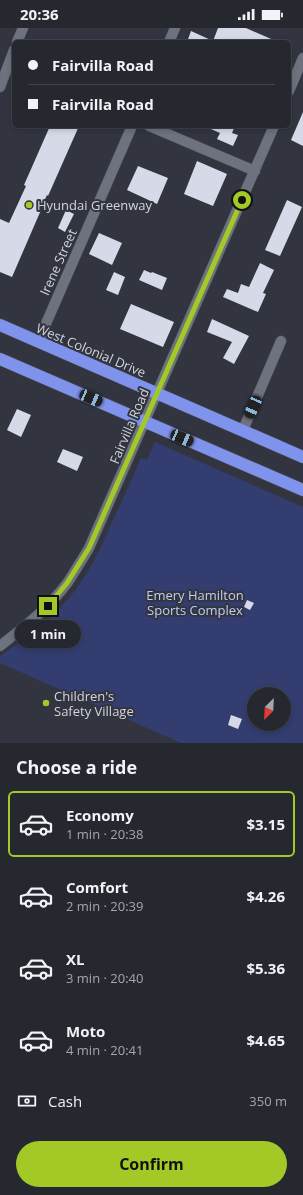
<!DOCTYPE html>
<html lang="en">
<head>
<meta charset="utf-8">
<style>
  :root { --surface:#262830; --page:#32343c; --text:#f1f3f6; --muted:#a4a6ab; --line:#42444c; --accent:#a3c926 }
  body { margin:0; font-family:"Open Sans",sans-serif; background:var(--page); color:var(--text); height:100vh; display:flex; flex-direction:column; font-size:15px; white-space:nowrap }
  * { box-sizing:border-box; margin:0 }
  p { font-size:13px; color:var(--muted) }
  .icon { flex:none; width:22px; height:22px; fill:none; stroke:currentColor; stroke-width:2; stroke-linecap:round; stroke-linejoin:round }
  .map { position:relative; height:715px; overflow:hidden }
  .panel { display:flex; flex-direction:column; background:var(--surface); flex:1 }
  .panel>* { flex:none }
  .guide { position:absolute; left:12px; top:12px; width:279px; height:88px; border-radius:6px; box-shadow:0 2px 6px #0003,0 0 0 1px var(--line); display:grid; align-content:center; height:88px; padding:0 16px; background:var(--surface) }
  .needle { width:26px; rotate:204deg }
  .controls { position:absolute; left:247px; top:659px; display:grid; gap:8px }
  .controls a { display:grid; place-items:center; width:44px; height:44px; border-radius:50%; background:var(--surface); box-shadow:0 2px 6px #0003,0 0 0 1px var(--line); font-size:20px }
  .end { position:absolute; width:18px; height:18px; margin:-9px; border:5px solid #a3c926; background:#111; box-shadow:0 0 0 2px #111 }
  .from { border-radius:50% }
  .bubble { position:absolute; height:28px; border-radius:14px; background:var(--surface); box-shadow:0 2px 6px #0003,0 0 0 1px var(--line); font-size:13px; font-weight:700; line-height:28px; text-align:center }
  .car { position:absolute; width:12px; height:24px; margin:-12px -6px; border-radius:5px; box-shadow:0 0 3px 1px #0007; background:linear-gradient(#222 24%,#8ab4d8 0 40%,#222 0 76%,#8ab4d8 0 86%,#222 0) }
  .guide b { display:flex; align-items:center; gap:14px; height:38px; font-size:15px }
  .guide b+b { border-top:1px solid var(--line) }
  .guide i { width:10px; height:10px; background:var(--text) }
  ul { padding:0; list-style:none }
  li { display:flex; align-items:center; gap:12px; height:66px; margin:0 8px 6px; padding:0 8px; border:2px solid transparent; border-radius:6px }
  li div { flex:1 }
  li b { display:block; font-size:15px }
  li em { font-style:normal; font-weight:700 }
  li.active { border-color:var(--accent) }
  li>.icon { width:36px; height:36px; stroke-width:1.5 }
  h2 { padding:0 16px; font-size:18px; line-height:48px }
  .pay { display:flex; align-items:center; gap:10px; height:44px; padding:0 16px; font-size:15px }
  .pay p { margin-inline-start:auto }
  .primary-button { display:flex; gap:8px; margin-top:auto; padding:8px 16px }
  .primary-button a { flex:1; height:46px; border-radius:24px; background:var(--accent); color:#111; font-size:16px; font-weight:700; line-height:46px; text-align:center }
  .status { display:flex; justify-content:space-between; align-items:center; height:28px; padding:0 20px; background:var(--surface); direction:ltr }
  .status svg { height:11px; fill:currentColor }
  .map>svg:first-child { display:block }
  .green { fill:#333d6f; fill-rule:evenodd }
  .building { fill:#d6dae8 }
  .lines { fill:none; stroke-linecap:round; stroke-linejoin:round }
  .minor-casing { stroke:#51535c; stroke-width:11 }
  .highway-casing { stroke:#51535c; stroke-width:13 }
  .minor { stroke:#6e727e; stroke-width:10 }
  .highway { stroke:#7f93ec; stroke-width:12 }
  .route { stroke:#a3c926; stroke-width:5 }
  .poi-dot { fill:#a3c926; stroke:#323540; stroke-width:1.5 }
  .labels { text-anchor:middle; stroke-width:4; stroke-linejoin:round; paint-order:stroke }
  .poi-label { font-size:13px; fill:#d2d4db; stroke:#323540; text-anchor:start }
  .street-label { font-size:13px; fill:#d2d4db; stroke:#323540 }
  .park-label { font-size:13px; fill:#c2ccf0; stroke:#323540 }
</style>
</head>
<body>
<div class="status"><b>20:36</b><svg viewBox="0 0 49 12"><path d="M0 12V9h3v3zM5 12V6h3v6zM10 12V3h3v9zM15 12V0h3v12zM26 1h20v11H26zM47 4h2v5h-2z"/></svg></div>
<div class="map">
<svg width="303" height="715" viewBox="0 0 303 715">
  <rect width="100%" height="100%" fill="#323540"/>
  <path class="green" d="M155,414L303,479V715H181L0,635V628C30,608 61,584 81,554C94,535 103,515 112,494C122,473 132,451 141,430L147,432ZM254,666H284V696H254Z"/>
  <path class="building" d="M218,0H246L278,14H187L191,3L213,13Z
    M303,84V118L291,112Z
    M50,98H79L48,168L47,167L40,182H41L12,249L0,244V191L9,195L26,158L24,157Z
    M204,98H235L232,105L238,107L233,118L217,111L220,105Z
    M197,133L227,146L213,178L184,166Z
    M138,138L168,150L157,176L127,162Z
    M287,172L302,179L280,228L265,222Z
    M66,182L74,186L65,204L58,200Z
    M99,205L122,215L112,237L89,226Z
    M260,235L274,242L263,265L266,266L258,284L223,269L227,261L238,265L241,256L249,259Z
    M144,242L151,245L152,244L167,250L162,262L139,252Z
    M114,244L125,249L118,267L106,262Z
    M131,276L174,294L163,319L120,301Z
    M212,291L249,308L234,336L223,330L232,314L207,304Z
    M17,381L31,387L21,409L7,402Z
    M63,421L83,429L77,443L57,434Z
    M247,572L254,575L250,582L244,579Z
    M231,687L242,691L238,701L228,697Z"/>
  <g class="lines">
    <defs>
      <path id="minor" d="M17,14L23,0
        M169,14L175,0
        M0,59L14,22
        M289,63L303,30
        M149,98L255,143
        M38,314L132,98
        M243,402L281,313
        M0,618C24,599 49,580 68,554C75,543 82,532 89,520L274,98"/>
      <path id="highway" d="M0,297L303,429
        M0,331L303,462"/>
    </defs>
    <use href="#minor" class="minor-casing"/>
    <use href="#highway" class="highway-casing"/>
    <use href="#minor" class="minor"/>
    <use href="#highway" class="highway"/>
  </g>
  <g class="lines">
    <path class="route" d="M48,578L67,555L89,520L242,172"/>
  </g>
  <g class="poi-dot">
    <circle cx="29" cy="177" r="4"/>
    <circle cx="46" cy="675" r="4"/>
  </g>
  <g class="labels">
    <g class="poi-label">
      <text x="37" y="182">Hyundai Greenway</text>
      <text x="54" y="673">Children's<tspan x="54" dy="15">Safety Village</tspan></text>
    </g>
    <g class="street-label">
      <text transform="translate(58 234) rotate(-66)" y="5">Irene Street</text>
      <text transform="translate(91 322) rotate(23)" y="5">West Colonial Drive</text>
      <text transform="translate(129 398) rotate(-67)" y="5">Fairvilla Road</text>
    </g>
    <g class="park-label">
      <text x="195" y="572">Emery Hamilton<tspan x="195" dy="15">Sports Complex</tspan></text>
    </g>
  </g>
</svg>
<div class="controls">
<a><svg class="needle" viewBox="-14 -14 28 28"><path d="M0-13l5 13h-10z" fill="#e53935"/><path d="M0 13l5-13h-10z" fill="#a4a6ab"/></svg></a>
</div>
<i class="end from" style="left:242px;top:172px"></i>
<i class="end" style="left:48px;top:578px"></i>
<div class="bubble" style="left:15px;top:592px;width:66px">1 min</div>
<i class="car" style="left:91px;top:370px;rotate:113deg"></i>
<i class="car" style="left:253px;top:379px;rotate:204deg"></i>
<i class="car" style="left:182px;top:410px;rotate:113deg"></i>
<div class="guide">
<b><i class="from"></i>Fairvilla Road</b>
<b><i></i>Fairvilla Road</b>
</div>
</div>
<section class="panel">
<h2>Choose a ride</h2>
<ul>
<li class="active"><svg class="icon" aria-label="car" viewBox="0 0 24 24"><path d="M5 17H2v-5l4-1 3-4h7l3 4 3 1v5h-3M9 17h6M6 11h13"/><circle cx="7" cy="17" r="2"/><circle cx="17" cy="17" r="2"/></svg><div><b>Economy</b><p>1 min · 20:38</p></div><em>$3.15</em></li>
<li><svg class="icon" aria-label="car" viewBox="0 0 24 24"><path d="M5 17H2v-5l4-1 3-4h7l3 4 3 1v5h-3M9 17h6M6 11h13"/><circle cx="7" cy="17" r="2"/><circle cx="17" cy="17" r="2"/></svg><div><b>Comfort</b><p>2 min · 20:39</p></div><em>$4.26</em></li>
<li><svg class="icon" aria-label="car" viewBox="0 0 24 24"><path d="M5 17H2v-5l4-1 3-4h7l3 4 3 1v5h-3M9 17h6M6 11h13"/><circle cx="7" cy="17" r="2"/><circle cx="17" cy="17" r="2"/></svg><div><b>XL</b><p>3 min · 20:40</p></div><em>$5.36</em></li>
<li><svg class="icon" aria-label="car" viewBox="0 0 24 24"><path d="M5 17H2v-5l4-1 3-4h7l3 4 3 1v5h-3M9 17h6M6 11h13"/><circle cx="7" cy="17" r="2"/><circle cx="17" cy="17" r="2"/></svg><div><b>Moto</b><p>4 min · 20:41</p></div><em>$4.65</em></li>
</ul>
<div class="pay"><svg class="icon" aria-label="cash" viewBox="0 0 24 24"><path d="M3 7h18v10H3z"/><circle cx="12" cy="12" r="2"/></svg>Cash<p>350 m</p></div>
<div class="primary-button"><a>Confirm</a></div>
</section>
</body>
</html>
